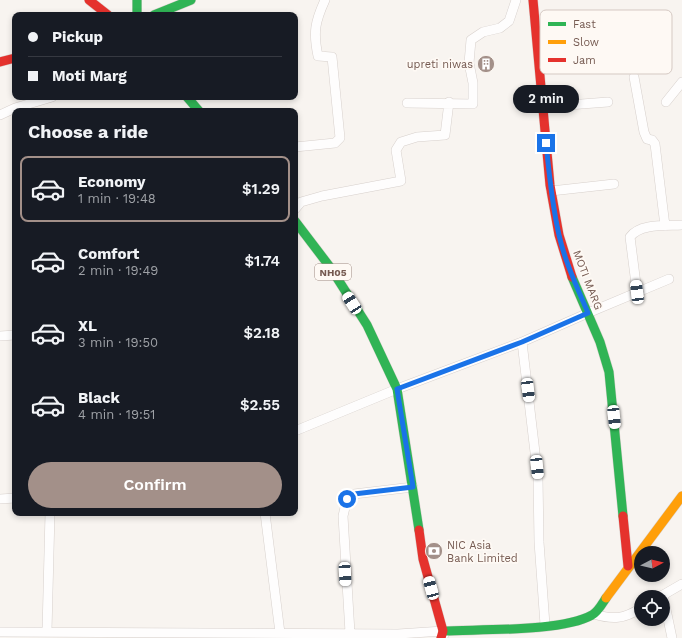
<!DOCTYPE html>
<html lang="en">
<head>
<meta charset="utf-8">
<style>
  :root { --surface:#171b24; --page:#242831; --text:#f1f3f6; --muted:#9ea1a6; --line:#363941; --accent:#a39089 }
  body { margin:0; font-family:"Work Sans",sans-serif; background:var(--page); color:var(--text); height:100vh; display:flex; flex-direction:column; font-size:15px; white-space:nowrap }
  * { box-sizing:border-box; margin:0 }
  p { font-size:13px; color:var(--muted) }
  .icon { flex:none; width:22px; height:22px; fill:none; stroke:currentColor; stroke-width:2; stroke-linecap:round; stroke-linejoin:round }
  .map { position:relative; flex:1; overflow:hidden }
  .details { position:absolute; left:12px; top:108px; width:286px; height:408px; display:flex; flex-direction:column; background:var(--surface); border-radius:8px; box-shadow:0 2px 6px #0003 }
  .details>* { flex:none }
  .top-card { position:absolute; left:12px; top:12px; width:286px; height:88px; border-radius:8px; box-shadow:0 2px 6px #0003; display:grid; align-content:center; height:88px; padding:0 16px; background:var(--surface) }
  .needle { width:26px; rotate:83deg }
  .buttons { position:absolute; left:634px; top:546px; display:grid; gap:8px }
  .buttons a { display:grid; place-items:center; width:36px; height:36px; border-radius:50%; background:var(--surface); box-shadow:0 2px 6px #0003; font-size:20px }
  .end { position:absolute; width:18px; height:18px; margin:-9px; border:5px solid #1a73e8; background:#fff; box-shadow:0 0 0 2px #fff }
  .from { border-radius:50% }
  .bubble { position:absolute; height:28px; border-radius:14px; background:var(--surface); box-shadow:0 2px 6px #0003; font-size:13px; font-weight:600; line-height:28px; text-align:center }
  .car { position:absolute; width:12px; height:24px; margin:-12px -6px; border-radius:5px; box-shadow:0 0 3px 1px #0007; background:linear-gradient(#fff 24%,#345 0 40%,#fff 0 76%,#345 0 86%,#fff 0) }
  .top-card b { display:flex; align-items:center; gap:14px; height:38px; font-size:15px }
  .top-card b+b { border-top:1px solid var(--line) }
  .top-card i { width:10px; height:10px; background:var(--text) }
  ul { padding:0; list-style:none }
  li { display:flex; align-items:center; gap:12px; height:66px; margin:0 8px 6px; padding:0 8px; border:2px solid transparent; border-radius:8px }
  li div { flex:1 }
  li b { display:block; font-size:15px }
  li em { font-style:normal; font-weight:600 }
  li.current { border-color:var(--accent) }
  li>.icon { width:36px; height:36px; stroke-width:1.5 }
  h2 { padding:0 16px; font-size:18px; line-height:48px }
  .cta { display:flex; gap:8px; margin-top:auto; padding:8px 16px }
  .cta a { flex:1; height:46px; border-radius:24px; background:var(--accent); color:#fff; font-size:16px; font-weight:600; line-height:46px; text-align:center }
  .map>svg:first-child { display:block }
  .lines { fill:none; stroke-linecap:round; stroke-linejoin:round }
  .street-casing { stroke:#d7d0cc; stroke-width:10 }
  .fast-casing { stroke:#d8d0cc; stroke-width:10 }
  .slow-casing { stroke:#d8d0cc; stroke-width:10 }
  .jam-casing { stroke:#d8d0cc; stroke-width:10 }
  .street { stroke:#fefdfd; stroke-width:9 }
  .fast { stroke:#30b455; stroke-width:9 }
  .slow { stroke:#ff9f0a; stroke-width:9 }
  .jam { stroke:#e5322d; stroke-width:9 }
  .route { stroke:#1a73e8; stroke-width:5 }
  .labels { text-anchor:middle; stroke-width:3.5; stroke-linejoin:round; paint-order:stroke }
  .shield { fill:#fef9f4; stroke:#9e8a82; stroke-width:1 }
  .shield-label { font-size:10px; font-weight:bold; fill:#755a51 }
  .poi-label { font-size:11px; fill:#755a51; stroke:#fef9f4; text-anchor:end }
  .street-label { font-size:11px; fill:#755a51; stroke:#fef9f4 }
  .key { fill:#fef9f4; stroke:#d5c9c3; stroke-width:1 }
  .key-label { font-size:11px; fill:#755a51 }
</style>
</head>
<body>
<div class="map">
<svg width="682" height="638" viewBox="0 0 682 638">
  <rect width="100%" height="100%" fill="#f8f4f0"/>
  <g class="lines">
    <defs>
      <path id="street" d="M634,77L644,132L647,139L652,140L655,144L665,226
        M666,102L682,82
        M407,103L473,104V83L469,63L471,40L483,32L500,28L509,21L516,0
        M542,107L608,102
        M0,115L15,108L52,97
        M295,147L335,143L340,138L332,57L318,56C313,32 315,22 325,0
        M551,191L614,184
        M295,209L301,202L322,196L401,181L396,150L401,142L417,137L445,135L449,102
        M637,292L630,237C640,223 667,226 682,225
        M0,336L15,335
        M522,342L538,478L539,542L545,625
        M295,431L397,389L522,342L588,313L669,279
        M0,499L15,498
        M265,513L280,633L275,635
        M663,595L682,584
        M659,597L663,595L672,638
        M594,614C613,620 624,619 641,608
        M47,631L50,513
        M0,632L398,634L443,631L444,635
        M350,633L343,516L347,499L354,494L413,487"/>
      <path id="fast" d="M137,0V15
        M154,15L191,0
        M187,97L199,111
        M295,221L330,267L367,325L397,389L419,530
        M572,277L600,342L609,372L623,516
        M443,631C480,629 562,632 592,615C598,612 602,604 606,598"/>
      <path id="slow" d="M606,598L682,496"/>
      <path id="jam" d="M89,0L108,15
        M533,0L550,185L559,235L572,277
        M0,62L15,58
        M623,516L628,566
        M419,530L423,559L443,631L441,638"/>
    </defs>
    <use href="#street" class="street-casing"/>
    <use href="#fast" class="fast-casing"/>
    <use href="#slow" class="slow-casing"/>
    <use href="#jam" class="jam-casing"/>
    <use href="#street" class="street"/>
    <use href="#fast" class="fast"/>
    <use href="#slow" class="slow"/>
    <use href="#jam" class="jam"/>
  </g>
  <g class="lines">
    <path class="route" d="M347,499L354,494L413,487L397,389L522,342L588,313C577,287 565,262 559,235C552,205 549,173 546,143"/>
  </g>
  <defs>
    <symbol id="building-disc" viewBox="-11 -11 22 22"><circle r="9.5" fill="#a39089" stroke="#fef9f4"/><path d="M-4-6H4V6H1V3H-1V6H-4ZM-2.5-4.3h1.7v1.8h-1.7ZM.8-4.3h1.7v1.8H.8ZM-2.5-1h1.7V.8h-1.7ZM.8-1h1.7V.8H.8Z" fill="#fff"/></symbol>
    <symbol id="bank-disc" viewBox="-11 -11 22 22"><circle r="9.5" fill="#a39089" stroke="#fef9f4"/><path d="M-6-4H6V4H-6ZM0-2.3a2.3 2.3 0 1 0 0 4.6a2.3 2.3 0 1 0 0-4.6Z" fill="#fff"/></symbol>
  </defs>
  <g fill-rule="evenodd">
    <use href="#building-disc" x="476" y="54" width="20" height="20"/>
    <use href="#bank-disc" x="424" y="541" width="20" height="20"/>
  </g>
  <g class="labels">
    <rect class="shield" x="315" y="264" width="36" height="16" rx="3"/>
    <g class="shield-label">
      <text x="333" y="276">NH05</text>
    </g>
    <g class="poi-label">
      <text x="473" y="68">upreti niwas</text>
      <text x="447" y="549" text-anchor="start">NIC Asia<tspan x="447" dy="13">Bank Limited</tspan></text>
    </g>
    <g class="street-label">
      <text transform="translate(588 280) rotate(69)" y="4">MOTI MARG</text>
    </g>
  </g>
  <rect x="540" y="10" width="132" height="64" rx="6" class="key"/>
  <rect x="548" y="22" width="18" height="4" fill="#30b455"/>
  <rect x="548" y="40" width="18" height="4" fill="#ff9f0a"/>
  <rect x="548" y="58" width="18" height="4" fill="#e5322d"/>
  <g class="key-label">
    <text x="573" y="28">Fast</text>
    <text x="573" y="46">Slow</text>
    <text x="573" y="64">Jam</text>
  </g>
</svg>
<div class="buttons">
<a><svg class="needle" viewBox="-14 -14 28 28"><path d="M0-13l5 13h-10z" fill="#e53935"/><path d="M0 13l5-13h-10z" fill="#9ea1a6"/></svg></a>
<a><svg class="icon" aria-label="locate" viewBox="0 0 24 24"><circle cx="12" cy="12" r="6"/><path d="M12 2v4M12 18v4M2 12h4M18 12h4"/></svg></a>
</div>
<i class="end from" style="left:347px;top:499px"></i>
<i class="end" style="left:546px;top:143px"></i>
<div class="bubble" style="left:513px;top:85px;width:66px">2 min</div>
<i class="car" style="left:637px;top:292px;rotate:353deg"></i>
<i class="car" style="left:352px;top:303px;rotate:327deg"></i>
<i class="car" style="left:528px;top:390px;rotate:173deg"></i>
<i class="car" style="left:614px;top:417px;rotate:174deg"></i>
<i class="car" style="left:537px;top:467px;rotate:174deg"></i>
<i class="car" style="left:345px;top:574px;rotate:177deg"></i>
<i class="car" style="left:431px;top:588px;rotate:345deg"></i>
<div class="top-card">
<b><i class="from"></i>Pickup</b>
<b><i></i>Moti Marg</b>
</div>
<section class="details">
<h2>Choose a ride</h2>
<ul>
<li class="current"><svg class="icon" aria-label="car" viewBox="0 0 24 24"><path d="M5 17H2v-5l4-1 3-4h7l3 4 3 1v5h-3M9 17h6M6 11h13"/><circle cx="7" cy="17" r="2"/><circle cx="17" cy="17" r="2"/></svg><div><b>Economy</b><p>1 min · 19:48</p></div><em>$1.29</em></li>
<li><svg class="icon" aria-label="car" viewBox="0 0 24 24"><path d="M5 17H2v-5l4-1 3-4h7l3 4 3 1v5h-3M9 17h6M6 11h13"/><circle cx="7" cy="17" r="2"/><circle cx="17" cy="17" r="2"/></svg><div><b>Comfort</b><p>2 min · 19:49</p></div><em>$1.74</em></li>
<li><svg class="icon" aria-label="car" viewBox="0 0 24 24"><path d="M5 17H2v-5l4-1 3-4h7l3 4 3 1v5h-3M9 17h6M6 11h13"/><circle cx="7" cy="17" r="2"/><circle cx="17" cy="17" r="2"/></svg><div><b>XL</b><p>3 min · 19:50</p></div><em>$2.18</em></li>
<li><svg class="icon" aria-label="car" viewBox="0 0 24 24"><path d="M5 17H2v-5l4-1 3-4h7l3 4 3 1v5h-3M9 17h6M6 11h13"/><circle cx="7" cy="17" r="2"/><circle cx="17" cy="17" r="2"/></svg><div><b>Black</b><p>4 min · 19:51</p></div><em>$2.55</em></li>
</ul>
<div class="cta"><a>Confirm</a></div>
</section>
</div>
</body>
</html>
